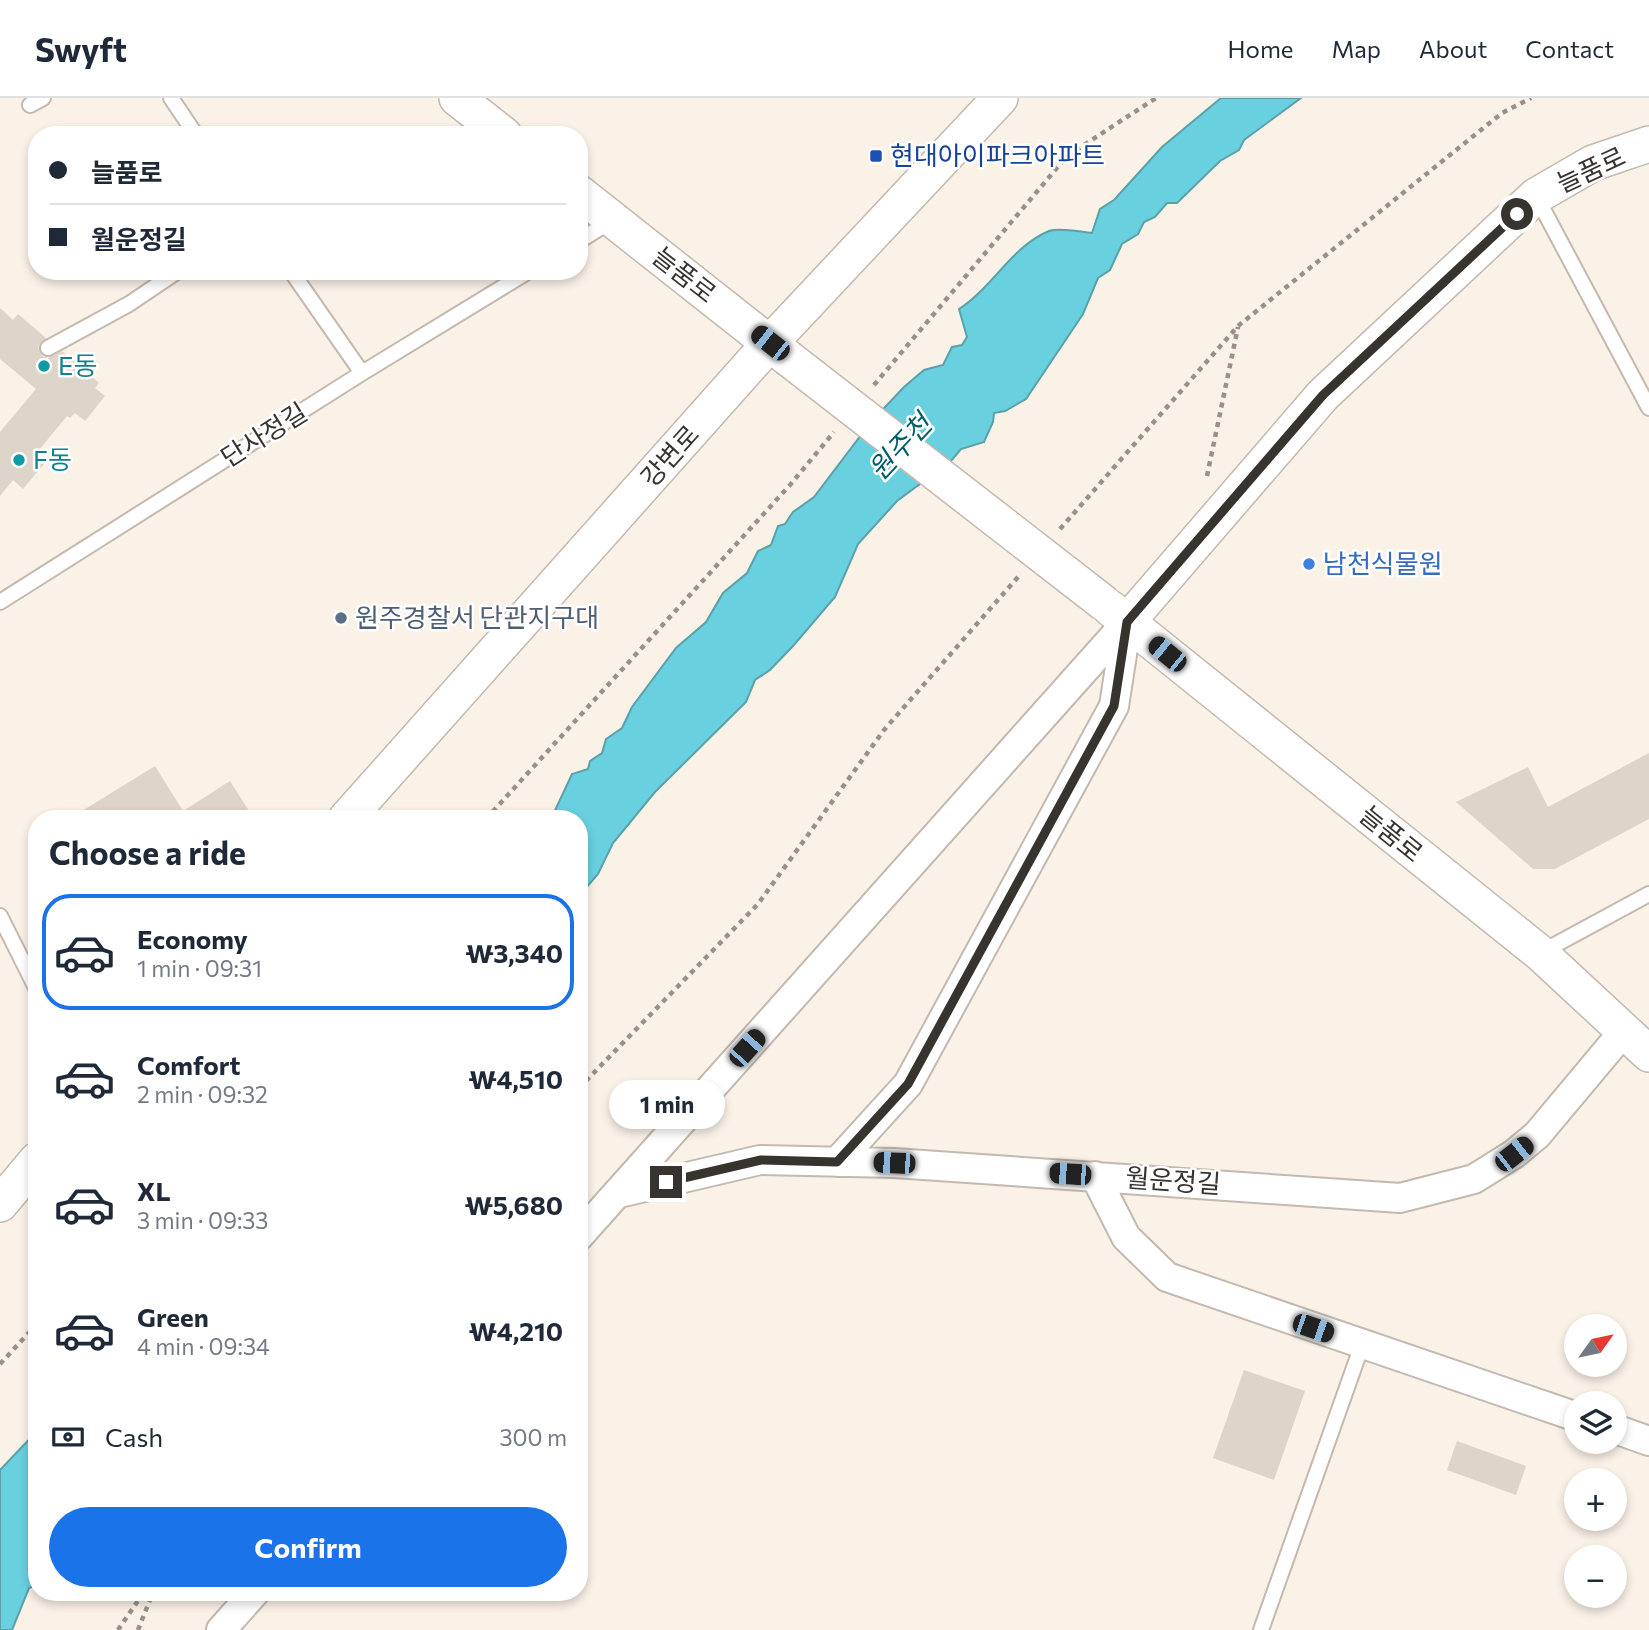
<!DOCTYPE html>
<html lang="en">
<head>
<meta charset="utf-8">
<style>
  :root { --surface:#fff; --page:#f2f2f3; --text:#1f2937; --muted:#747a83; --line:#e0e1e3; --accent:#1a73e8 }
  body { margin:0; font-family:Commissioner,"Noto Sans KR",sans-serif; background:var(--page); color:var(--text); height:100vh; display:flex; flex-direction:column; font-size:26px; white-space:nowrap }
  * { box-sizing:border-box; margin:0 }
  p { font-size:23px; color:var(--muted) }
  .icon { flex:none; width:38px; height:38px; fill:none; stroke:currentColor; stroke-width:2; stroke-linecap:round; stroke-linejoin:round }
  .map { position:relative; flex:1; overflow:hidden }
  .side { position:absolute; left:28px; top:712px; width:560px; height:791px; display:flex; flex-direction:column; background:var(--surface); border-radius:28px; box-shadow:0 4px 10px #0003 }
  .side>* { flex:none }
  .hud { position:absolute; left:28px; top:28px; width:560px; height:154px; border-radius:28px; box-shadow:0 4px 10px #0003; display:grid; align-content:center; height:154px; padding:0 21px; background:var(--surface) }
  .needle { width:46px; rotate:57deg }
  .tools { position:absolute; left:1564px; top:1216px; display:grid; gap:14px }
  .tools a { display:grid; place-items:center; width:63px; height:63px; border-radius:50%; background:var(--surface); box-shadow:0 4px 10px #0003; font-size:35px }
  .end { position:absolute; width:32px; height:32px; margin:-16px; border:9px solid #37332f; background:#fff; box-shadow:0 0 0 4px #fff }
  .from { border-radius:50% }
  .bubble { position:absolute; height:49px; border-radius:24px; background:var(--surface); box-shadow:0 4px 10px #0003; font-size:23px; font-weight:700; line-height:49px; text-align:center }
  .car { position:absolute; width:21px; height:42px; margin:-21px -10px; border-radius:9px; box-shadow:0 0 5px 2px #0007; background:linear-gradient(#222 24%,#8ab4d8 0 40%,#222 0 76%,#8ab4d8 0 86%,#222 0) }
  .hud b { display:flex; align-items:center; gap:24px; height:66px; font-size:26px }
  .hud b+b { border-top:2px solid var(--line) }
  .hud i { width:18px; height:18px; background:var(--text) }
  ul { padding:0; list-style:none }
  li { display:flex; align-items:center; gap:21px; height:116px; margin:0 14px 10px; padding:0 7px; border:4px solid transparent; border-radius:28px }
  li div { flex:1 }
  li b { display:block; font-size:26px }
  li em { font-style:normal; font-weight:700 }
  li.selected { border-color:var(--accent) }
  li>.icon { width:63px; height:63px; stroke-width:1.5 }
  h2 { padding:0 21px; font-size:32px; line-height:84px }
  .pay { display:flex; align-items:center; gap:18px; height:77px; padding:0 21px; font-size:26px }
  .pay p { margin-inline-start:auto }
  .action { display:flex; gap:14px; margin-top:auto; padding:14px 21px }
  .action a { flex:1; height:80px; border-radius:42px; background:var(--accent); color:#fff; font-size:28px; font-weight:700; line-height:80px; text-align:center }
  header { display:flex; align-items:center; gap:42px; box-sizing:border-box; height:98px; padding:0 35px; background:var(--surface); border-bottom:2px solid var(--line) }
  header strong { font-size:33px }
  nav { display:flex; gap:38px; margin-inline-start:auto; font-size:24px }
  .map>svg:first-child { display:block }
  .water { fill:#69d0df; stroke:#5aa1aa; stroke-width:2 }
  .building { fill:#ddd4ca }
  .lines { fill:none; stroke-linecap:round; stroke-linejoin:round }
  .service-casing { stroke:#c3b9b0; stroke-width:18 }
  .minor-casing { stroke:#c3b9b0; stroke-width:32 }
  .tertiary-casing { stroke:#c3b9b0; stroke-width:38 }
  .path { stroke:#97918a; stroke-width:4.5; stroke-dasharray:5 5; stroke-linecap:butt }
  .service { stroke:#fff; stroke-width:14 }
  .minor { stroke:#fff; stroke-width:28 }
  .tertiary { stroke:#fff; stroke-width:35 }
  .tertiary-bridge-casing { stroke:#c3b9b0; stroke-width:38; stroke-linecap:butt }
  .tertiary-bridge { stroke:#fff; stroke-width:35 }
  .route { stroke:#37332f; stroke-width:9 }
  .transit-dot { fill:#1a4fb4; stroke:#fff; stroke-width:2.5 }
  .culture-dot { fill:#0f9aa8; stroke:#fff; stroke-width:2.5 }
  .shop-dot { fill:#3f7fe0; stroke:#fff; stroke-width:2.5 }
  .service-dot { fill:#5c6f8a; stroke:#fff; stroke-width:2.5 }
  .labels { text-anchor:middle; stroke-width:5; stroke-linejoin:round; paint-order:stroke }
  .transit-label { font-size:26px; fill:#164399; stroke:#fff; text-anchor:start }
  .street-label { font-size:26px; fill:#37332f; stroke:#fff }
  .culture-label { font-size:26px; fill:#0d838f; stroke:#fff; text-anchor:start }
  .shop-label { font-size:26px; fill:#366cbe; stroke:#fff; text-anchor:start }
  .service-label { font-size:26px; fill:#4e5e75; stroke:#fff; text-anchor:start }
  .water-label { font-size:28px; font-style:italic; fill:#005f6a; stroke:#fff }
</style>
</head>
<body>
<header>
<strong>Swyft</strong>
<nav><a>Home</a><a>Map</a><a>About</a><a>Contact</a></nav>
</header>
<div class="map">
<svg width="1649" height="1532" viewBox="0 0 1649 1532">
  <rect width="100%" height="100%" fill="#faf1e7"/>
  <path class="water" d="M1221,0H1301L1244,42L1239,52L1220,63L1177,105H1167L1155,119L1144,124L1138,136L1122,146L1110,172L1098,180L1083,216L1026,301L1005,313L994,315L993,324L984,344L961,351L951,363L897,403L858,446L835,499L793,548L770,572L755,582L746,604L655,694L613,745L598,776L579,798V721H551L572,676L588,671L590,663L602,655L606,641L622,630L632,609L676,550L706,524L723,495L747,475L758,453L771,447L778,428L785,426L793,414L814,399L871,324L904,289L924,272L943,267L952,249L962,247L967,239L959,211C992,190 1012,148 1049,133C1060,129 1080,134 1092,135L1100,111L1114,102L1162,49Z
    M37,1333V1487L29,1490L12,1532H0V1372Z"/>
  <path class="building" d="M0,210L13,222L18,216L46,240L38,249L42,258L48,260L62,253L99,285L95,290L105,298L85,323L75,315L70,320L67,318L34,358L44,366L23,391L13,382L0,398V334L36,291L0,261Z
    M1649,655V721L1555,771H1533L1456,704L1528,669L1548,709Z
    M155,668L183,713L230,683L254,721H69Z
    M1244,1272L1305,1293L1274,1382L1213,1360Z
    M1457,1343L1526,1368L1516,1397L1447,1372Z"/>
  <g class="lines">
    <defs>
      <path id="service" d="M171,0L196,37
        M30,7L43,0
        M1536,98L1649,310
        M579,143L611,123
        M291,173L362,275
        M48,250L129,206L178,173
        M0,504L362,275L529,173
        M0,818L37,892
        M1540,855L1649,796
        M1261,1532L1362,1247"/>
      <path id="minor" d="M837,1064L908,986L1114,608L1127,524
        M1095,1078L1126,1139L1167,1179L1577,1319
        M619,1095L760,1062L894,1065L1400,1100L1474,1081L1514,1056L1537,1037L1624,933
        M579,1138L1127,524
        M1615,1331L1649,1343
        M221,1532L255,1494"/>
      <path id="tertiary" d="M457,0L504,37
        M579,95L788,260
        M1110,510L1540,855L1649,956
        M1127,524L1323,297L1536,98L1593,65L1649,46
        M346,721L770,245L1000,0
        M0,1106L37,1062"/>
    </defs>
    <use href="#service" class="service-casing"/>
    <use href="#minor" class="minor-casing"/>
    <use href="#tertiary" class="tertiary-casing"/>
    <path class="path" d="M874,287L1067,58L1156,0
      M1207,378L1238,229
      M1060,431L1238,228L1502,15L1531,0
      M486,721L790,387L834,334
      M579,990L758,806L884,632L1018,479
      M0,1266L37,1226
      M118,1532L144,1494
      M138,1532L153,1494"/>
    <use href="#service" class="service"/>
    <use href="#minor" class="minor"/>
    <use href="#tertiary" class="tertiary"/>
    <defs>
      <path id="tertiary-bridge" d="M788,260L1105,506"/>
    </defs>
    <use href="#tertiary-bridge" class="tertiary-bridge-casing"/>
    <use href="#tertiary-bridge" class="tertiary-bridge"/>
  </g>
  <g class="lines">
    <path class="route" d="M666,1084L761,1062L837,1064L908,986L1114,608L1127,524L1323,297L1517,116"/>
  </g>
  <rect class="transit-dot" x="869" y="51" width="14" height="14" rx="3.5"/>
  <g class="culture-dot">
    <circle cx="44" cy="268" r="7"/>
    <circle cx="19" cy="362" r="7"/>
  </g>
  <circle class="shop-dot" cx="1309" cy="466" r="7"/>
  <circle class="service-dot" cx="341" cy="520" r="7"/>
  <g class="labels">
    <g class="transit-label">
      <text x="890" y="67">현대아이파크아파트</text>
    </g>
    <g class="street-label">
      <text transform="translate(1591 72) rotate(-25)" y="9">늘품로</text>
      <text transform="translate(684 177) rotate(38)" y="9">늘품로</text>
      <text transform="translate(264 337) rotate(-32)" y="9">단사정길</text>
      <text transform="translate(670 358) rotate(-48)" y="9">강변로</text>
      <text transform="translate(1391 736) rotate(39)" y="9">늘품로</text>
      <text transform="translate(1173 1083) rotate(4)" y="9">월운정길</text>
    </g>
    <g class="culture-label">
      <text x="58" y="277">E동</text>
      <text x="33" y="371">F동</text>
    </g>
    <g class="shop-label">
      <text x="1323" y="475">남천식물원</text>
    </g>
    <g class="service-label">
      <text x="355" y="529">원주경찰서 단관지구대</text>
    </g>
    <g class="water-label">
      <text transform="translate(900 349) rotate(-47)" y="10">원주천</text>
    </g>
  </g>
</svg>
<div class="tools">
<a><svg class="needle" viewBox="-14 -14 28 28"><path d="M0-13l5 13h-10z" fill="#e53935"/><path d="M0 13l5-13h-10z" fill="#747a83"/></svg></a>
<a><svg class="icon" aria-label="layers" viewBox="0 0 24 24"><path d="M12 4l9 5-9 5-9-5zM3 14l9 5 9-5"/></svg></a>
<a>+</a>
<a>−</a>
</div>
<i class="end from" style="left:1517px;top:116px"></i>
<i class="end" style="left:666px;top:1084px"></i>
<div class="bubble" style="left:609px;top:982px;width:116px">1 min</div>
<i class="car" style="left:770px;top:245px;rotate:308deg"></i>
<i class="car" style="left:1167px;top:556px;rotate:309deg"></i>
<i class="car" style="left:747px;top:950px;rotate:42deg"></i>
<i class="car" style="left:1514px;top:1056px;rotate:52deg"></i>
<i class="car" style="left:894px;top:1065px;rotate:272deg"></i>
<i class="car" style="left:1070px;top:1076px;rotate:274deg"></i>
<i class="car" style="left:1313px;top:1230px;rotate:109deg"></i>
<div class="hud">
<b><i class="from"></i>늘품로</b>
<b><i></i>월운정길</b>
</div>
<section class="side">
<h2>Choose a ride</h2>
<ul>
<li class="selected"><svg class="icon" aria-label="car" viewBox="0 0 24 24"><path d="M5 17H2v-5l4-1 3-4h7l3 4 3 1v5h-3M9 17h6M6 11h13"/><circle cx="7" cy="17" r="2"/><circle cx="17" cy="17" r="2"/></svg><div><b>Economy</b><p>1 min · 09:31</p></div><em>₩3,340</em></li>
<li><svg class="icon" aria-label="car" viewBox="0 0 24 24"><path d="M5 17H2v-5l4-1 3-4h7l3 4 3 1v5h-3M9 17h6M6 11h13"/><circle cx="7" cy="17" r="2"/><circle cx="17" cy="17" r="2"/></svg><div><b>Comfort</b><p>2 min · 09:32</p></div><em>₩4,510</em></li>
<li><svg class="icon" aria-label="car" viewBox="0 0 24 24"><path d="M5 17H2v-5l4-1 3-4h7l3 4 3 1v5h-3M9 17h6M6 11h13"/><circle cx="7" cy="17" r="2"/><circle cx="17" cy="17" r="2"/></svg><div><b>XL</b><p>3 min · 09:33</p></div><em>₩5,680</em></li>
<li><svg class="icon" aria-label="car" viewBox="0 0 24 24"><path d="M5 17H2v-5l4-1 3-4h7l3 4 3 1v5h-3M9 17h6M6 11h13"/><circle cx="7" cy="17" r="2"/><circle cx="17" cy="17" r="2"/></svg><div><b>Green</b><p>4 min · 09:34</p></div><em>₩4,210</em></li>
</ul>
<div class="pay"><svg class="icon" aria-label="cash" viewBox="0 0 24 24"><path d="M3 7h18v10H3z"/><circle cx="12" cy="12" r="2"/></svg>Cash<p>300 m</p></div>
<div class="action"><a>Confirm</a></div>
</section>
</div>
</body>
</html>
